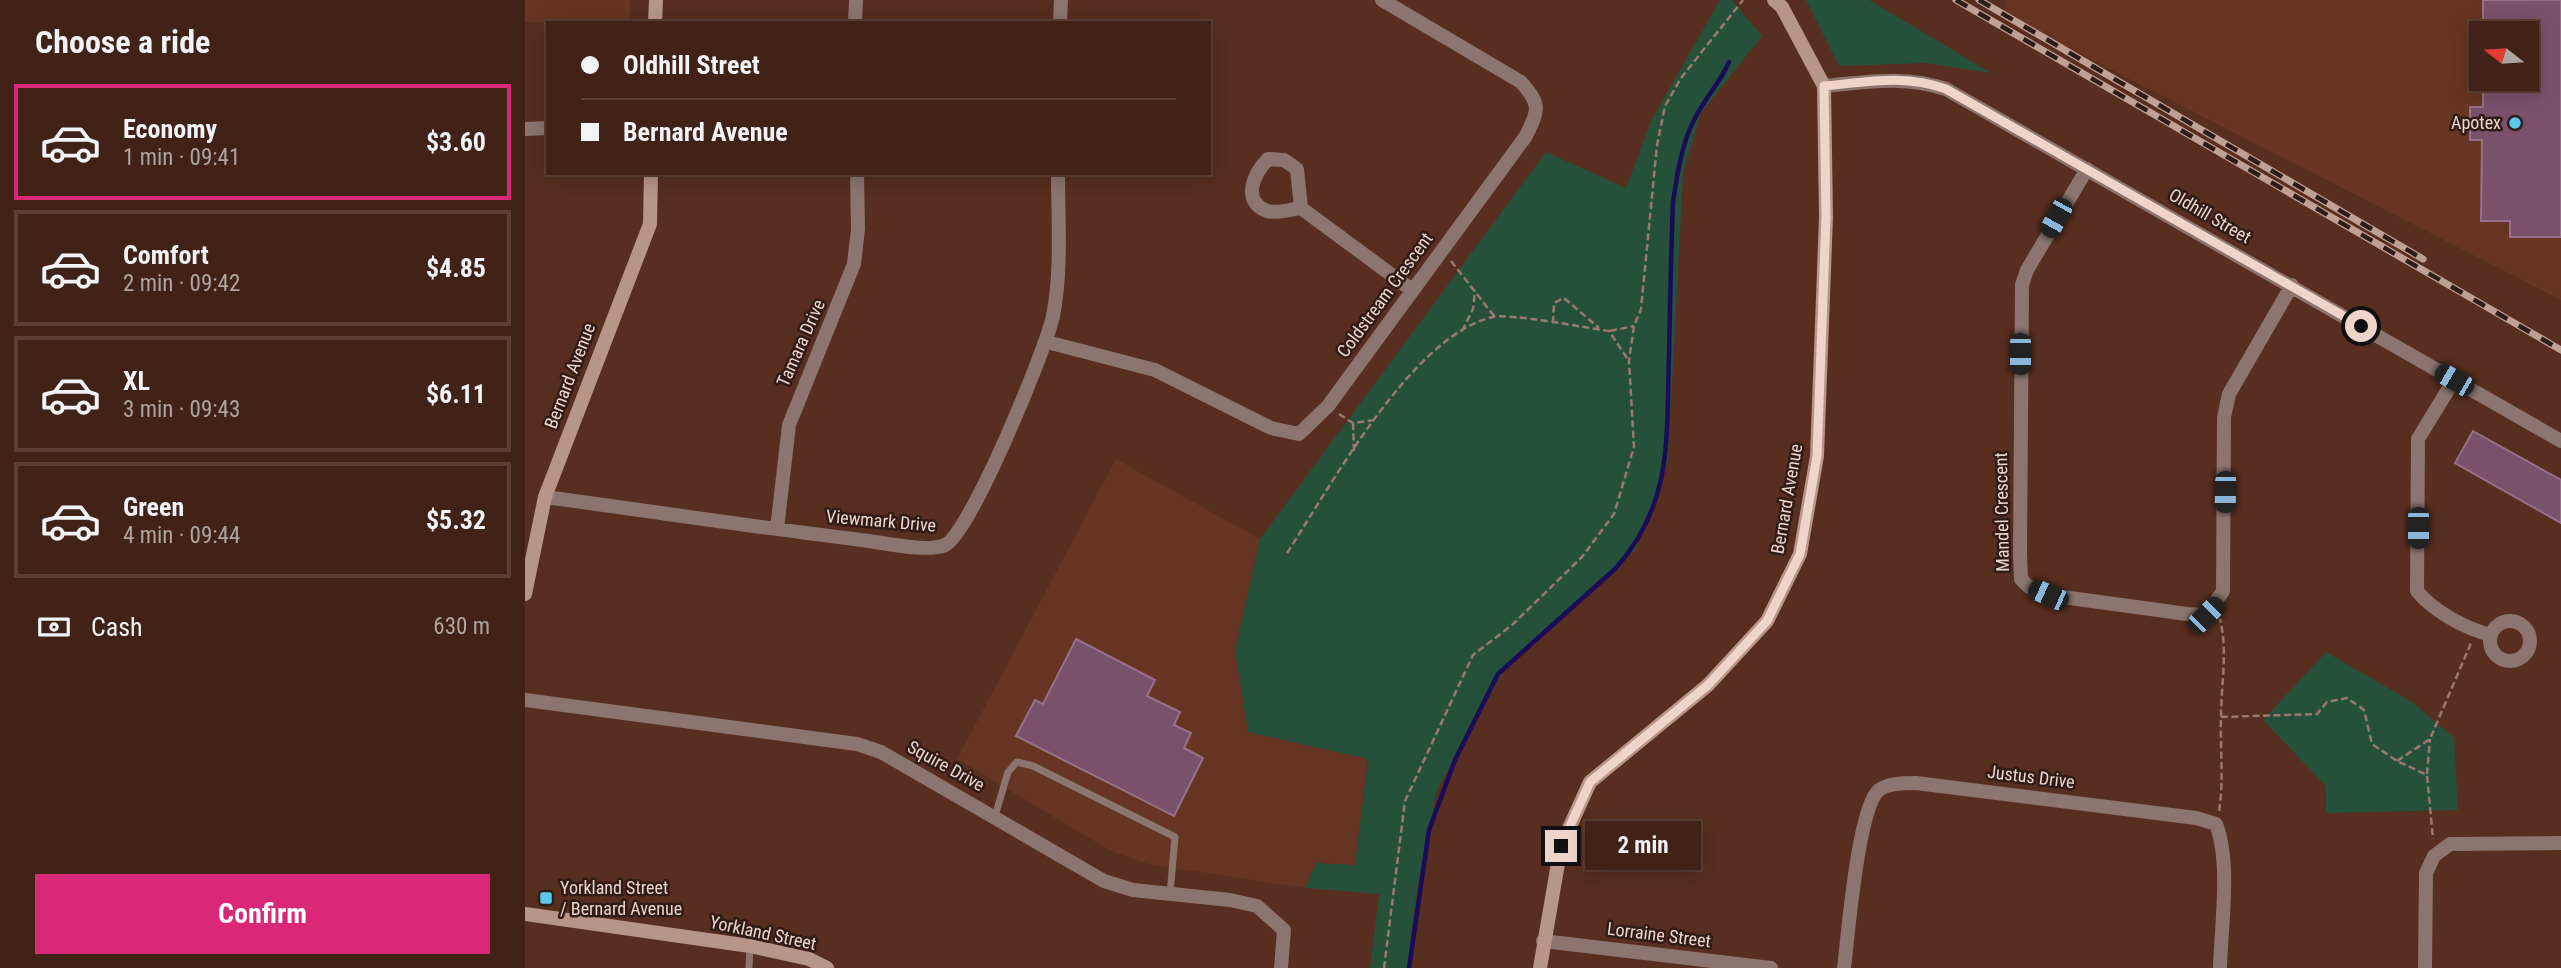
<!DOCTYPE html>
<html lang="en">
<head>
<meta charset="utf-8">
<style>
  :root { --surface:#412217; --page:#482a20; --text:#f1f3f6; --muted:#aea4a1; --line:#5a3f36; --accent:#db2777 }
  body { margin:0; font-family:"Roboto Condensed",sans-serif; background:var(--page); color:var(--text); height:100vh; display:flex; flex-direction:column; font-size:26px; white-space:nowrap }
  * { box-sizing:border-box; margin:0 }
  p { font-size:23px; color:var(--muted) }
  .icon { flex:none; width:38px; height:38px; fill:none; stroke:currentColor; stroke-width:2; stroke-linecap:round; stroke-linejoin:round }
  .map { position:relative; flex:1; overflow:hidden }
  .drawer { display:flex; flex-direction:column; background:var(--surface); width:525px }
  .drawer>* { flex:none }
  .top-card { position:absolute; left:21px; top:21px; width:665px; height:154px; border-radius:0px; box-shadow:0 4px 18px #0003,0 0 0 2px var(--line); display:grid; align-content:center; height:154px; padding:0 35px; background:var(--surface) }
  .needle { width:46px; rotate:287deg }
  .tools { position:absolute; left:1944px; top:21px; display:grid; gap:14px }
  .tools a { display:grid; place-items:center; width:70px; height:70px; border-radius:0px; background:var(--surface); box-shadow:0 4px 18px #0003,0 0 0 2px var(--line); font-size:35px }
  .end { position:absolute; width:32px; height:32px; margin:-16px; border:9px solid #efd4ca; background:#111; box-shadow:0 0 0 4px #111 }
  .from { border-radius:50% }
  .bubble { position:absolute; height:49px; border-radius:0px; background:var(--surface); box-shadow:0 4px 18px #0003,0 0 0 2px var(--line); font-size:23px; font-weight:700; line-height:49px; text-align:center }
  .car { position:absolute; width:21px; height:42px; margin:-21px -10px; border-radius:9px; box-shadow:0 0 5px 2px #0007; background:linear-gradient(#222 24%,#8ab4d8 0 40%,#222 0 76%,#8ab4d8 0 86%,#222 0) }
  .top-card b { display:flex; align-items:center; gap:24px; height:66px; font-size:26px }
  .top-card b+b { border-top:2px solid var(--line) }
  .top-card i { width:18px; height:18px; background:var(--text) }
  ul { padding:0; list-style:none }
  li { display:flex; align-items:center; gap:21px; height:116px; margin:0 14px 10px; padding:0 21px; border:4px solid var(--line); border-radius:0px }
  li div { flex:1 }
  li b { display:block; font-size:26px }
  li em { font-style:normal; font-weight:700 }
  li.on { border-color:var(--accent) }
  li>.icon { width:63px; height:63px; stroke-width:1.5 }
  h2 { padding:0 35px; font-size:32px; line-height:84px }
  .pay { display:flex; align-items:center; gap:18px; height:77px; padding:0 35px; font-size:26px }
  .pay p { margin-inline-start:auto }
  .button { display:flex; gap:14px; margin-top:auto; padding:14px 35px }
  .button a { flex:1; height:80px; border-radius:0px; background:var(--accent); color:#fff; font-size:28px; font-weight:700; line-height:80px; text-align:center }
  main { display:flex; flex:1; min-height:0 }
  .map>svg:first-child { display:block }
  .built { fill:#663524; fill-rule:evenodd }
  .green { fill:#25513b }
  .lines { fill:none; stroke-linecap:round; stroke-linejoin:round }
  .stream { stroke:#1a0c58; stroke-width:4.5 }
  .building { fill:#79516b; stroke:#996f8a; stroke-width:2 }
  .path { stroke:#9c796d; stroke-width:2.5; stroke-dasharray:7 3.5; stroke-linecap:butt }
  .lane { stroke:#8b756e; stroke-width:7 }
  .street { stroke:#8b756e; stroke-width:14 }
  .secondary { stroke:#b79589; stroke-width:14 }
  .rail-casing { stroke:#c0a095; stroke-width:7 }
  .rail { stroke:#2f1c16; stroke-width:4.5; stroke-dasharray:13; stroke-linecap:butt }
  .route { stroke:#efd4ca; stroke-width:9 }
  .poi-dot { fill:#5cc7e7; stroke:#2f1c16; stroke-width:2.5 }
  .labels { text-anchor:middle; stroke-width:5; stroke-linejoin:round; paint-order:stroke }
  .poi-label { font-size:18px; fill:#efd4ca; stroke:#2f1c16; text-anchor:end }
  .street-label { font-size:18px; fill:#efd4ca; stroke:#2f1c16 }
</style>
</head>
<body>
<main>
<section class="drawer">
<h2>Choose a ride</h2>
<ul>
<li class="on"><svg class="icon" aria-label="car" viewBox="0 0 24 24"><path d="M5 17H2v-5l4-1 3-4h7l3 4 3 1v5h-3M9 17h6M6 11h13"/><circle cx="7" cy="17" r="2"/><circle cx="17" cy="17" r="2"/></svg><div><b>Economy</b><p>1 min · 09:41</p></div><em>$3.60</em></li>
<li><svg class="icon" aria-label="car" viewBox="0 0 24 24"><path d="M5 17H2v-5l4-1 3-4h7l3 4 3 1v5h-3M9 17h6M6 11h13"/><circle cx="7" cy="17" r="2"/><circle cx="17" cy="17" r="2"/></svg><div><b>Comfort</b><p>2 min · 09:42</p></div><em>$4.85</em></li>
<li><svg class="icon" aria-label="car" viewBox="0 0 24 24"><path d="M5 17H2v-5l4-1 3-4h7l3 4 3 1v5h-3M9 17h6M6 11h13"/><circle cx="7" cy="17" r="2"/><circle cx="17" cy="17" r="2"/></svg><div><b>XL</b><p>3 min · 09:43</p></div><em>$6.11</em></li>
<li><svg class="icon" aria-label="car" viewBox="0 0 24 24"><path d="M5 17H2v-5l4-1 3-4h7l3 4 3 1v5h-3M9 17h6M6 11h13"/><circle cx="7" cy="17" r="2"/><circle cx="17" cy="17" r="2"/></svg><div><b>Green</b><p>4 min · 09:44</p></div><em>$5.32</em></li>
</ul>
<div class="pay"><svg class="icon" aria-label="cash" viewBox="0 0 24 24"><path d="M3 7h18v10H3z"/><circle cx="12" cy="12" r="2"/></svg>Cash<p>630 m</p></div>
<div class="button"><a>Confirm</a></div>
</section>
<div class="map">
<svg width="2036" height="968" viewBox="0 0 2036 968">
  <rect width="100%" height="100%" fill="#572e1f"/>
  <path class="built" d="M0,0H105L104,23L0,22Z
    M1480,0H2036V300L1479,15ZM1956,33H2002V79H1956Z
    M591,459L735,539L710,651L843,758L830,865L791,863L780,888L623,864L586,851L432,759Z"/>
  <path class="green" d="M1195,0H1207L1237,36L1176,113L1158,174L1143,461L1111,549L983,663L912,790L891,896L883,968H845L854,894L780,888L791,863L830,865L843,759L723,732L710,651L735,539L1021,152L1101,188L1127,119Z
    M1281,0H1344L1466,73L1401,63L1314,66Z
    M1801,652L1887,702L1929,738L1933,810L1801,813V786L1738,720Z"/>
  <g class="lines">
    <path class="stream" d="M884,968L904,830L930,760L973,674L1091,568C1149,502 1141,437 1144,356C1145,305 1146,253 1148,202C1152,175 1157,142 1170,118C1180,98 1195,83 1204,62"/>
  </g>
  <path class="building" d="M1958,0H2036V237H1985V221H1956L1957,140H1945V107H1958V79H2002V33H1958Z
    M1948,431L2036,480V523L1930,463Z
    M551,639L630,680L622,696L655,712L649,725L666,733L659,748L678,758L649,816L491,736L510,700L518,704Z"/>
  <g class="lines">
    <path class="path" d="M926,261L969,316
      M1028,323L1029,303L1039,298L1074,328
      M937,331L948,309L950,291
      M1085,331L1109,326
      M814,414L828,423L850,420
      M828,423L829,451
      M762,553C806,486 887,335 968,317C985,313 1062,328 1084,331L1104,361
      M1696,717L1792,714L1802,702L1822,698L1839,710L1847,744L1872,761L1902,775L1908,839
      M1872,761L1905,739L1946,643
      M1902,774L1905,739
      M1694,811C1699,780 1695,749 1696,717C1696,684 1703,652 1695,619
      M859,968L880,801L948,655L987,625L1057,557L1089,514L1109,447L1104,361L1109,326L1116,309L1132,145L1140,106L1156,78L1218,0"/>
    <path class="lane" d="M470,816L483,772L492,762L508,766L650,837L645,894
      M224,968L225,946"/>
    <path class="street" d="M330,23L331,0
      M535,23L536,0
      M1299,86C1343,82 1378,75 1421,89L2036,441
      M0,129L23,128
      M1562,169L1502,270L1497,285L1495,554L1496,579L1504,587L1523,595L1662,614L1681,615L1698,591L1699,417L1704,394L1767,285
      M776,208L772,169L759,160L743,159C730,172 715,201 742,211C751,214 767,209 776,208L887,290
      M522,342L630,370L746,428L774,434L803,406L1001,136C1014,109 1016,105 996,82L857,0
      M1929,380L1893,439L1892,591C1908,611 1941,629 1966,635
      M20,497C125,511 230,527 336,540C356,542 402,553 420,545C445,534 521,349 528,316C537,270 533,220 533,173
      M252,529L264,425L329,264L333,229L332,173
      M1965 641a20 20 0 1 1 40 0a20 20 0 1 1-40 0Z
      M0,700L332,744L356,752L579,881L608,890L705,900L732,906L759,930L756,968
      M1018,941L1246,968
      M1319,968C1323,936 1333,807 1354,790C1364,783 1379,783 1391,783L1671,818L1691,824C1706,863 1696,926 1695,968
      M1900,968L1901,873L1909,856L1925,844L2036,843"/>
    <path class="secondary" d="M130,23L131,0
      M0,594L20,497L125,224L126,173
      M0,914L225,946L284,959L302,968
      M1015,968L1036,846L1065,782L1183,685L1242,621L1275,554L1292,456L1301,217L1299,86L1257,7L1249,0"/>
    <defs>
      <path id="rail" d="M1431,0L2036,350
        M1454,0L1898,259"/>
    </defs>
    <use href="#rail" class="rail-casing"/>
    <use href="#rail" class="rail"/>
  </g>
  <g class="lines">
    <path class="route" d="M1036,846L1065,782L1183,685L1242,621L1275,554L1292,456L1301,217L1299,86C1344,82 1378,74 1421,89L1836,326"/>
  </g>
  <g class="poi-dot">
    <circle cx="1990" cy="123" r="7"/>
    <rect x="14" y="891" width="14" height="14" rx="3.5"/>
  </g>
  <g class="labels">
    <g class="poi-label">
      <text x="1976" y="129">Apotex</text>
      <text x="35" y="894" text-anchor="start">Yorkland Street<tspan x="35" dy="21">/ Bernard Avenue</tspan></text>
    </g>
    <g class="street-label">
      <text transform="translate(1685 216) rotate(30)" y="6">Oldhill Street</text>
      <text transform="translate(860 295) rotate(-54)" y="6">Coldstream Crescent</text>
      <text transform="translate(276 343) rotate(-66)" y="6">Tamara Drive</text>
      <text transform="translate(45 376) rotate(-69)" y="6">Bernard Avenue</text>
      <text transform="translate(1262 499) rotate(-80)" y="6">Bernard Avenue</text>
      <text transform="translate(1477 512) rotate(-91)" y="6">Mandel Crescent</text>
      <text transform="translate(356 521) rotate(5)" y="6">Viewmark Drive</text>
      <text transform="translate(421 766) rotate(29)" y="6">Squire Drive</text>
      <text transform="translate(1506 777) rotate(7)" y="6">Justus Drive</text>
      <text transform="translate(238 933) rotate(12)" y="6">Yorkland Street</text>
      <text transform="translate(1134 935) rotate(7)" y="6">Lorraine Street</text>
    </g>
  </g>
</svg>
<div class="tools">
<a><svg class="needle" viewBox="-14 -14 28 28"><path d="M0-13l5 13h-10z" fill="#e53935"/><path d="M0 13l5-13h-10z" fill="#aea4a1"/></svg></a>
</div>
<i class="end from" style="left:1836px;top:326px"></i>
<i class="end" style="left:1036px;top:846px"></i>
<div class="bubble" style="left:1060px;top:821px;width:116px">2 min</div>
<i class="car" style="left:1531px;top:218px;rotate:209deg"></i>
<i class="car" style="left:1495px;top:354px;rotate:180deg"></i>
<i class="car" style="left:1929px;top:380px;rotate:300deg"></i>
<i class="car" style="left:1700px;top:492px;rotate:181deg"></i>
<i class="car" style="left:1893px;top:528px;rotate:180deg"></i>
<i class="car" style="left:1523px;top:595px;rotate:294deg"></i>
<i class="car" style="left:1681px;top:615px;rotate:45deg"></i>
<div class="top-card">
<b><i class="from"></i>Oldhill Street</b>
<b><i></i>Bernard Avenue</b>
</div>
</div>
</main>
</body>
</html>
